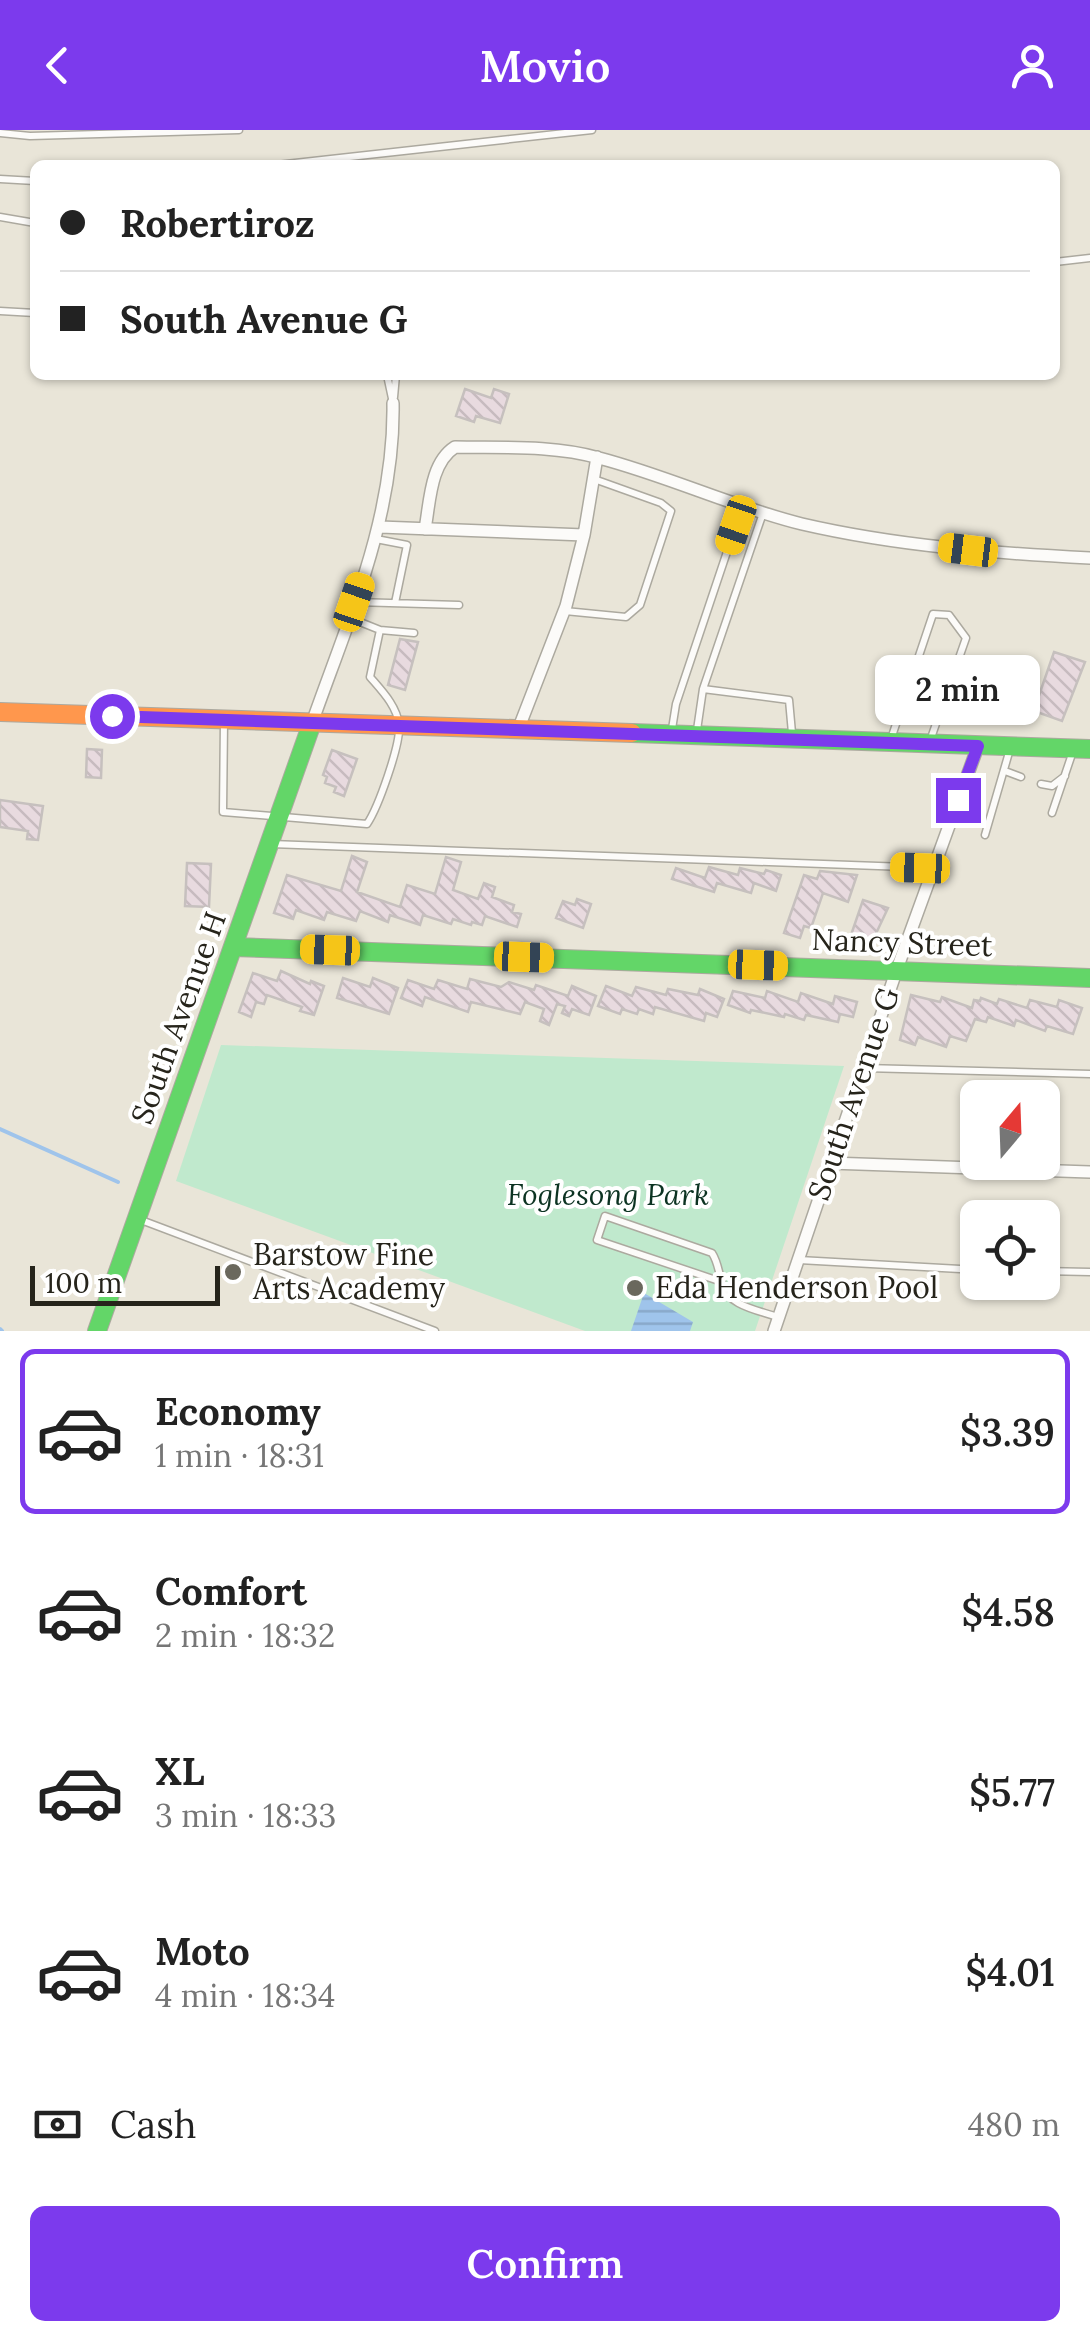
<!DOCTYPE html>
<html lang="en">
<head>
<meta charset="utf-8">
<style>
  :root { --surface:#fff; --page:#f6f6f6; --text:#222; --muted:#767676; --line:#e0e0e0; --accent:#7c3aed }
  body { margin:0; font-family:Lora,serif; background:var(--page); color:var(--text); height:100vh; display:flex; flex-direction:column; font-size:38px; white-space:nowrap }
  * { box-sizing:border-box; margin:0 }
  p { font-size:32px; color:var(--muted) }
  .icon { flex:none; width:55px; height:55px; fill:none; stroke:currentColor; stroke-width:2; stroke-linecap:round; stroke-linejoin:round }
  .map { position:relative; height:1201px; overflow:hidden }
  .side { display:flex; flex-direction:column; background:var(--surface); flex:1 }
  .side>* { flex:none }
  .banner { position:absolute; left:30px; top:30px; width:1030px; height:220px; border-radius:15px; box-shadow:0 2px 8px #0004; display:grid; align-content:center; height:220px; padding:0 30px; background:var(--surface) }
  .needle { width:65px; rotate:19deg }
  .fabs { position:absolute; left:960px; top:950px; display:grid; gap:20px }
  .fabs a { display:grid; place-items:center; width:100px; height:100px; border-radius:15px; background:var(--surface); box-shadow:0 2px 8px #0004; font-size:50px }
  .scale { position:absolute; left:30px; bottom:25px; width:190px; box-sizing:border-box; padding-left:10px; border:5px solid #26241b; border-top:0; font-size:28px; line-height:35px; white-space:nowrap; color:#26241b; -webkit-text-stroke:8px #fff; paint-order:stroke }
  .end { position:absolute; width:45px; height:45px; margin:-22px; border:12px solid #7c3aed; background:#fff; box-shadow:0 0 0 5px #fff }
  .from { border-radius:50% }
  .bubble { position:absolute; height:70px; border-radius:15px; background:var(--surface); box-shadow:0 2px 8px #0004; font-size:32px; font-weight:600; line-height:70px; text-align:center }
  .car { position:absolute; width:30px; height:60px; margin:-30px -15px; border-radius:12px; box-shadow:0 0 8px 2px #0007; background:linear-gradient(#f5c518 24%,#345 0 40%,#f5c518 0 76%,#345 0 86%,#f5c518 0) }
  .banner b { display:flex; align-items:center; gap:35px; height:95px; font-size:38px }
  .banner b+b { border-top:2px solid var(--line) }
  .banner i { width:25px; height:25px; background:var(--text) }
  ul { padding:18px 0 0; list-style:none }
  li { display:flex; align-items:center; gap:30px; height:165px; margin:0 20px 15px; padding:0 10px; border:5px solid transparent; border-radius:15px }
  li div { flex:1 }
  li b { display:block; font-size:38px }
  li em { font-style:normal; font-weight:600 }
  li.current { border-color:var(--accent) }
  li>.icon { width:90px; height:90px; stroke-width:1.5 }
  .pay { display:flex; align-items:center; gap:25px; height:110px; padding:0 30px; font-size:38px }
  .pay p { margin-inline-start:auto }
  .primary-button { display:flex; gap:20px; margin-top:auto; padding:20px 30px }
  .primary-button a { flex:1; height:115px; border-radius:15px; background:var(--accent); color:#fff; font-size:40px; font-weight:600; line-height:115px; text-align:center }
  header { display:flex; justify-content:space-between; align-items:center; height:130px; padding:0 30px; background:var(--accent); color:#fff; font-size:45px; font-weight:600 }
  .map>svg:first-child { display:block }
  .green { fill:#c0e9cd }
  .water { fill:url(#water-rules) }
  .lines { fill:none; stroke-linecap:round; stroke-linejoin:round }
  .stream { stroke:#9fc4eb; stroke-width:4 }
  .building { fill:url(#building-back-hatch); stroke:#c6c0be; stroke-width:2.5 }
  .lane-casing { stroke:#aca99f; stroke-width:9 }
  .street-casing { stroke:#aca99f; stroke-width:14 }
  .fast-casing { stroke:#aca99f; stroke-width:20 }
  .slow-casing { stroke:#aca99f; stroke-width:20 }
  .lane { stroke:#fcfbf9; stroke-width:6 }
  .street { stroke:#fcfbf9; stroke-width:11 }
  .fast { stroke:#63d668; stroke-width:18 }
  .slow { stroke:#ff974d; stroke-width:18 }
  .route { stroke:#7c3aed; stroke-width:12 }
  .poi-dot { fill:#6a685d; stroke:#fff; stroke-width:4 }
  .labels { text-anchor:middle; stroke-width:8; stroke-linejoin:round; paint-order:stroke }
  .street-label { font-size:30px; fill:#26241b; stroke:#fff }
  .park-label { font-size:30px; font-style:italic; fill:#0c3322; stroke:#fff }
  .poi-label { font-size:30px; fill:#26241b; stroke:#fff; text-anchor:start }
</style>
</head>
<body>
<header><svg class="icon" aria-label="back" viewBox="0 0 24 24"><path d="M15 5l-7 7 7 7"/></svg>Movio<svg class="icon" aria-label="person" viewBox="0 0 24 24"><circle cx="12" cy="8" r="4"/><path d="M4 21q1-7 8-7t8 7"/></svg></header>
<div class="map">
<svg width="1090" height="1201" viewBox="0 0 1090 1201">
  <defs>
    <pattern id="water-rules" width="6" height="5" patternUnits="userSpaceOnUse" patternTransform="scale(2.5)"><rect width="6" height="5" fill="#9fc4eb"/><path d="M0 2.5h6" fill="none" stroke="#89a8c9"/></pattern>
    <pattern id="building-back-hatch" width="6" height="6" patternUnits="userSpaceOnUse" patternTransform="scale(2.5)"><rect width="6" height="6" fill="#e8dadf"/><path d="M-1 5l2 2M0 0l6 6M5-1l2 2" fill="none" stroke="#c7bbbf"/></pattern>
  </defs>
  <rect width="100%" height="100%" fill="#e9e5d8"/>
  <path class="green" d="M221,915L844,936L755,1201H585L176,1051Z"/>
  <path class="water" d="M644,1163L693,1192L690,1201H631Z"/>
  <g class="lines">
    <path class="stream" d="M0,999L118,1052
      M0,1199L2,1201"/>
  </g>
  <path class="building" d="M465,259L491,268L494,259L509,264L500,293L476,286L474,292L456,286Z
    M400,509L418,512L405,560L388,555Z
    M1054,522L1085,532L1062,591L1037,582L1035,577Z
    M87,619L102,620L101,648L86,647Z
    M332,620L357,629L344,666L334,662L336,657L325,653L327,647L323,645Z
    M0,670L43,676L38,710L27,709L28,701L0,697Z
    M352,726L367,732L357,762L400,777L407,755L435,764L446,727L461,732L453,760L478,769L484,753L495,757L492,767L514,775L512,782L521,784L517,797L485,786L482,795L472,792L471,795L453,789L451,794L423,785L420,795L390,785L388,792L360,781L356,791L327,782L324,790L296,780L293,789L274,783L287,745L341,761Z
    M187,733L211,734L209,777L185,776Z
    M709,737L738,745L740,738L764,744L766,740L781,745L776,761L754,753L751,763L717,753L714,762L672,749L676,738L705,748Z
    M820,741L857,745L848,772L823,763L811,798L804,796L800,808L784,803L804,745L817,749Z
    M577,769L591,774L583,798L556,788L563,771L575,775Z
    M863,770L888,778L872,812L851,805Z
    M281,841L310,854L311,851L324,856L314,885L300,881L302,877L267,865L264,874L256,872L251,887L239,882L253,843L277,851Z
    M343,848L370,857L373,848L398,858L389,884L337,868Z
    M470,849L501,857L509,852L534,860L536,855L568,866L572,856L596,866L589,885L572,879L569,886L562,883L565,876L557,874L549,895L540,891L544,879L525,872L520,884L471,872L468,882L425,867L422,876L401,868L408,850L434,859L438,850L467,859Z
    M606,856L632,866L636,857L666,865L668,859L698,865L700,859L724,869L717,887L706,883L704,891L655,877L653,884L639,879L637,884L622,879L620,884L598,876Z
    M733,861L765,868L767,861L798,872L801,863L833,874L835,866L857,872L853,887L840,884L838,892L806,885L804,890L785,884L784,887L751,880L750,883L728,875Z
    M911,865L940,872L942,867L972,878L974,870L980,871L981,868L997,874L999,869L1027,878L1030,870L1057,877L1059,870L1082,878L1073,904L1047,896L1045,901L1016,890L1014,896L988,887L986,892L975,889L966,911L950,906L946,917L918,907L915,915L900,910Z"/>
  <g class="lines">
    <defs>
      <path id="lane" d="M0,3L30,6L239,0
        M277,35L592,0
        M0,49L35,51
        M0,87L35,93
        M1055,132L1090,128
        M0,181L35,183
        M387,245L393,273
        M394,267L396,245
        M376,409L407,415L395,473
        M355,472L459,475
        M565,481L626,487L640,475L671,381L661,373L594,349
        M350,488L380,500L414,503
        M703,559L789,570L792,603
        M224,591L223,682L367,694C378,678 401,614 399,595C397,576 382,561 370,547L380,500
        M672,599L676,574L736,395
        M697,600L703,559L763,383
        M891,609L933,484L949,485L966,508L931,608
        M1005,641L1021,647
        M1041,654L1052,656L1065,646
        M1052,683L1072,624
        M985,705L1010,619
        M271,714L933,738
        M864,938L1090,944
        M141,1090L435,1201
        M799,1130L978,1140
        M1042,1141L1090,1142
        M722,1152L597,1110L605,1086L712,1123C718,1132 719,1143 722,1154C728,1176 758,1180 777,1187"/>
      <path id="street" d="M380,397L584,405
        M425,399C430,372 430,333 455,317C502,318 553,315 599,328C668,346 733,377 802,394C897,416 993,423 1090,428
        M312,593C349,488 395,386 393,273
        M518,600L566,476L584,405L597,327
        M830,1033L1090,1042
        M774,1201L897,839L978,616"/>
      <path id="fast" d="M632,603L1090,619
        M233,817L1090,848
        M97,1201L312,593"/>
      <path id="slow" d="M0,582L632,603"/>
    </defs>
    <use href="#lane" class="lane-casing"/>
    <use href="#street" class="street-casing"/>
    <use href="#fast" class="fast-casing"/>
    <use href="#slow" class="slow-casing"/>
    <use href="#lane" class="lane"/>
    <use href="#street" class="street"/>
    <use href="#fast" class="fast"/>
    <use href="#slow" class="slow"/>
  </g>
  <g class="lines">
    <path class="route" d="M112,586L978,616L958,670"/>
  </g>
  <g class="poi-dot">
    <circle cx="233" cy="1142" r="10"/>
    <circle cx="635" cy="1158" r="10"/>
  </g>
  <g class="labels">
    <g class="street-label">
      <text transform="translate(902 813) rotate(2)" y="10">Nancy Street</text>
      <text transform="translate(179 888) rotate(-70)" y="10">South Avenue H</text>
      <text transform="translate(854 964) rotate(-71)" y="10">South Avenue G</text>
    </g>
    <g class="park-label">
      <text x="608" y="1075">Foglesong Park</text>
    </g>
    <g class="poi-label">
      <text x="253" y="1135">Barstow Fine<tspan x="253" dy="34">Arts Academy</tspan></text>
      <text x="655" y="1168">Eda Henderson Pool</text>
    </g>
  </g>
</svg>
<div class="fabs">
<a><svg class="needle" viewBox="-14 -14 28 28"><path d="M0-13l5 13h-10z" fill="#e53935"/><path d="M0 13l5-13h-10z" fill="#767676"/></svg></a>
<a><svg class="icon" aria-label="locate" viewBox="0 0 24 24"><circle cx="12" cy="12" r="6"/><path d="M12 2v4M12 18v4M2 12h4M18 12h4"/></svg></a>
</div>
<div class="scale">100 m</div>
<i class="end from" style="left:112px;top:586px"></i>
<i class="end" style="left:958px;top:670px"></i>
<div class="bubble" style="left:875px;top:525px;width:165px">2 min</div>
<i class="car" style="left:736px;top:395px;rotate:199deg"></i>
<i class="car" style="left:968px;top:420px;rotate:277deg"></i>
<i class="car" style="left:354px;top:472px;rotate:19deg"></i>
<i class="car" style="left:920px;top:738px;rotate:272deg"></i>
<i class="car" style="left:330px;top:820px;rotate:272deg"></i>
<i class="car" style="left:524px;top:827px;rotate:92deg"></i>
<i class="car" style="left:758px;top:835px;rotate:92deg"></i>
<div class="banner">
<b><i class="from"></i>Robertiroz</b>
<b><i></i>South Avenue G</b>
</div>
</div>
<section class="side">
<ul>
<li class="current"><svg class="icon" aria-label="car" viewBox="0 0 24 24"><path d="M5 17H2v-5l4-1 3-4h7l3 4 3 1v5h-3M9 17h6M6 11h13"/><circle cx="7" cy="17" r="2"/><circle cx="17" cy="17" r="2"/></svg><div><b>Economy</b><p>1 min · 18:31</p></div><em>$3.39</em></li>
<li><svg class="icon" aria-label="car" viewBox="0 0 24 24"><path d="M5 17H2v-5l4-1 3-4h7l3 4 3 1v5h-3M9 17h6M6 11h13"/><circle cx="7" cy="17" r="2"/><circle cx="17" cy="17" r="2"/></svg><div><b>Comfort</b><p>2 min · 18:32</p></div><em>$4.58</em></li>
<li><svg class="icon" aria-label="car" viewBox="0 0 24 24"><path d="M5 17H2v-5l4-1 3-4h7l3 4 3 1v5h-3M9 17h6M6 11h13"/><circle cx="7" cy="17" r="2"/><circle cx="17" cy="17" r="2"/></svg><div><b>XL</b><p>3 min · 18:33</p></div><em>$5.77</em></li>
<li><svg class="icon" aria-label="car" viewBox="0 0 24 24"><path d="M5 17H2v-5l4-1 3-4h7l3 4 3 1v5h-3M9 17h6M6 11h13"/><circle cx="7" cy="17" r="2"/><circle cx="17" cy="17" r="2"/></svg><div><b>Moto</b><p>4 min · 18:34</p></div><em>$4.01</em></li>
</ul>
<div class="pay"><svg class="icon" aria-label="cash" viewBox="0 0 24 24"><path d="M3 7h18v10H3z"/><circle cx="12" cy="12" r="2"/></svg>Cash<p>480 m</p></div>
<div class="primary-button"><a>Confirm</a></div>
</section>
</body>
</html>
